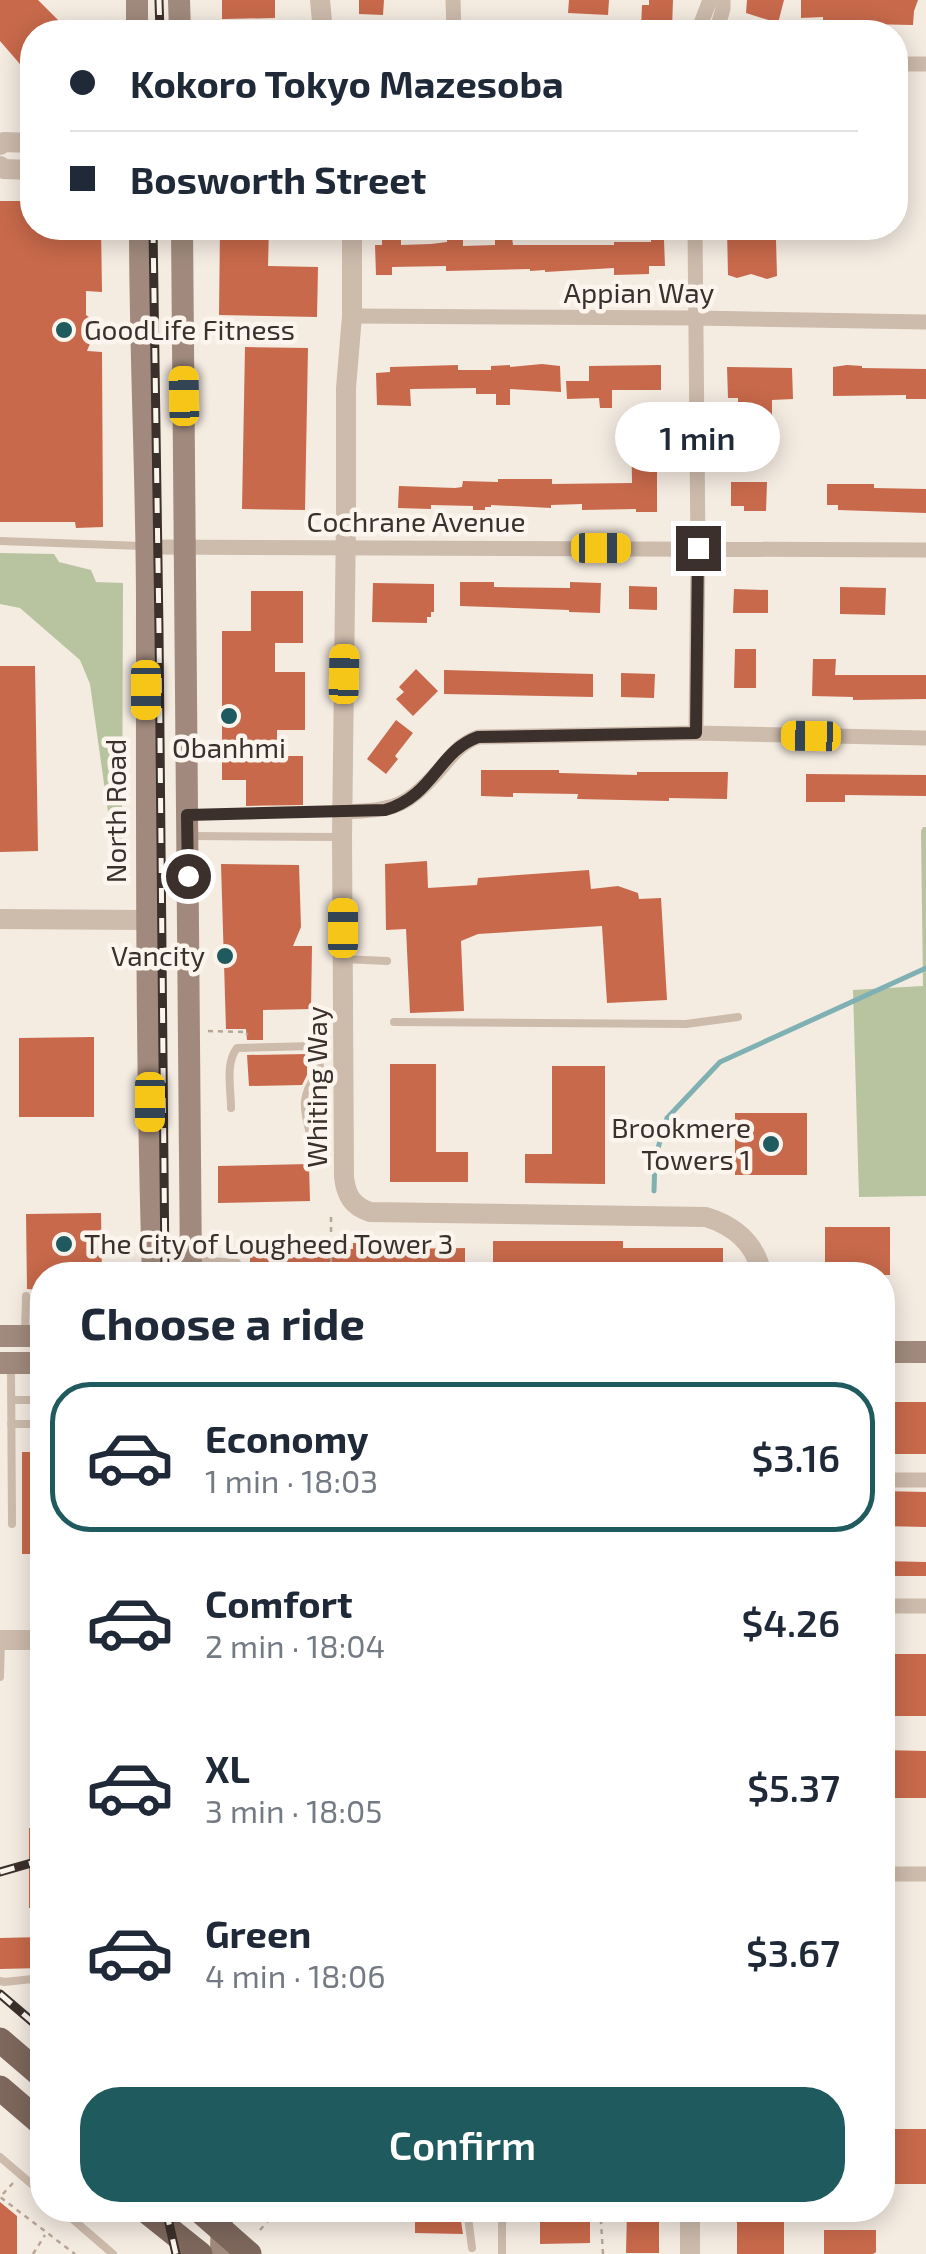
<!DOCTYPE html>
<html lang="en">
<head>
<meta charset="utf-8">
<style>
  :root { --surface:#fff; --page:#f6f6f7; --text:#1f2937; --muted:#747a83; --line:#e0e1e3; --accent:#1f5a5e }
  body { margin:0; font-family:"Exo 2",sans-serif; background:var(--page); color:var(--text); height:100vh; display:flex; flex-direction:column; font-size:38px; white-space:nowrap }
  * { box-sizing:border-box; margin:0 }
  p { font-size:32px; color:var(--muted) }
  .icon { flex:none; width:55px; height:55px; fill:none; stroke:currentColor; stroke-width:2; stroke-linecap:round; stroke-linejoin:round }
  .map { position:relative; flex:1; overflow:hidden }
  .panel { position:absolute; left:30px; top:1262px; width:865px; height:960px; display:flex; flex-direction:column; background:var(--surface); border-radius:40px; box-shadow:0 5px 25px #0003 }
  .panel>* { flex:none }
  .top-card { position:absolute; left:20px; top:20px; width:888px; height:220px; border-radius:40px; box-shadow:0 5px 25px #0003; display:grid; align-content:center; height:220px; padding:0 50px; background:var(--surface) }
  .end { position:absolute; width:45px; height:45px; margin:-22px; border:12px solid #3b302b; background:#fff; box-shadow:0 0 0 5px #fff }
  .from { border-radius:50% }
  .bubble { position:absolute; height:70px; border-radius:35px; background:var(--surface); box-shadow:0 5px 25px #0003; font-size:32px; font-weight:600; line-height:70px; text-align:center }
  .car { position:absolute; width:30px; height:60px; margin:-30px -15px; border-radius:12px; box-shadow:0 0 8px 2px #0007; background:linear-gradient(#f5c518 24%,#345 0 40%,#f5c518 0 76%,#345 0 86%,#f5c518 0) }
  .top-card b { display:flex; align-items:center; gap:35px; height:95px; font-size:38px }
  .top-card b+b { border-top:2px solid var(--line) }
  .top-card i { width:25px; height:25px; background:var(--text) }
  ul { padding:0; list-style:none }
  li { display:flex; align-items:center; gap:30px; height:150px; margin:0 20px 15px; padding:0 30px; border:5px solid transparent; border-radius:40px }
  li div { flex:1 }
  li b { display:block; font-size:38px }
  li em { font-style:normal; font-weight:600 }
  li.selected { border-color:var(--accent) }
  li>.icon { width:90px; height:90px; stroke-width:1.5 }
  h2 { padding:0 50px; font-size:45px; line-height:120px }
  .cta { display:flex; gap:20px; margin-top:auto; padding:20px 50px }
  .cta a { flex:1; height:115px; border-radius:40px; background:var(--accent); color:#fff; font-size:40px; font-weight:600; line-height:115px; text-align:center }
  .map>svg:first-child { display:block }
  .green { fill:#b8c4a0 }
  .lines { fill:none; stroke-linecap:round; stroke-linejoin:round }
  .stream { stroke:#7fb0b2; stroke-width:5 }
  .building { fill:#c8694b }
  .path { stroke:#b9a596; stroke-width:2.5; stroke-dasharray:5 5; stroke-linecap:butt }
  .service { stroke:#cdbbac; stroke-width:8 }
  .minor { stroke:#cdbbac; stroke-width:15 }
  .tertiary { stroke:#cdbbac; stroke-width:20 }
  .secondary { stroke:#a18a7d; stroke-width:22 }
  .primary { stroke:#7d675c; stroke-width:25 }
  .rail-casing { stroke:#3b302b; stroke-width:9 }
  .rail { stroke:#fbf5ee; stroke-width:5; stroke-dasharray:15; stroke-linecap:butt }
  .route { stroke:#3b302b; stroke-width:12 }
  .poi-dot { fill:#1f5a5e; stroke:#fbf5ee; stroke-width:4 }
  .labels { text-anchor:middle; stroke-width:9; stroke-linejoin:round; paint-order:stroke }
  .street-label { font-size:28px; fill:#3b302b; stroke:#fbf5ee }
  .poi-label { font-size:28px; fill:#3b302b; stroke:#fbf5ee; text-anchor:start }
</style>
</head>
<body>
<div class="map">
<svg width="926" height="2254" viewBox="0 0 926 2254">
  <rect width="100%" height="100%" fill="#f4ebe1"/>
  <path class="green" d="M0,553L54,554L59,562L91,570L96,582L123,583L122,855L114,843L111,833L90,684L80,660L20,608L0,604Z
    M923,827H926V1196L859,1197L853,990L923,986L921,831Z"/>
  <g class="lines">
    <path class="stream" d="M654,1191L655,1158L667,1118L720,1062L926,968"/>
  </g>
  <path class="building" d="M0,0H38L70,32H32V78L0,41Z
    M222,0H275V18L222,19Z
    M359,0H384L383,15L359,14Z
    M569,0H609L608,15L568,13Z
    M649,0H673L672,28H641L642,5H649Z
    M747,0H784L778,23L746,13Z
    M801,0H918L914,11L913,25L864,24V20L823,22V17L801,18Z
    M0,201H32V228H101L102,292L86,291V315L96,322L97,326L87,351L102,352L103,527L76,528L75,522H0Z
    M220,228H269L268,266L318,267L317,317L219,315Z
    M651,228H668V240H664L665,266H649V274L614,275V268L545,272V270L530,271V269L446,271V266L392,267V275H376L375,245H382V239H401V245L431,244L447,242V239L463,238V246L495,245V237H512L513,245H614V242H651Z
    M727,228H746V237L776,240L777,276L767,279L751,274L737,278L728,275Z
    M245,347L308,348L305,510L242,509Z
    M542,364L560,366L561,392L510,389V405H496V394H476V388L410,389L411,406L377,405L376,373L390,372V367L458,365V370H491V366L510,365V367Z
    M661,365V390H612V408H600L599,398L567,399L566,381H589V366Z
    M847,365L862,366V368L926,369V399H906V395L833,396V367Z
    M727,367L792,368L793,399L772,400V428H776V445H772V452L744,451V432H738V398H728Z
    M661,416L662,464L657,465V512H636V509L582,510V504L551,505V508L491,505V507H485V510H473V506L431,505V509L398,508L399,486L455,488L462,487L463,481L498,482V479H552V484L632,483L631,417Z
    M731,482H767L766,511H744V506H731Z
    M827,484H874V488L926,489V513L838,510V505H827Z
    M460,582H494V587L570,588V582L601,583L600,613L569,612V610L460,606Z
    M373,583L434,584V612H431V617H427V623L372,622Z
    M629,586L657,587V610L629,609Z
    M840,587L886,588L885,615L840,614Z
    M734,589L768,590V613H733Z
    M251,591H303V643H275V672H305V730H277V756H303V805L246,806V780H222V631H251Z
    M735,649H756V688H734Z
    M813,659H836L835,675H926V699L853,700V697L812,696Z
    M0,666H35L38,851L0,852Z
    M416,669L438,691L413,716L396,699L404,692L399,687Z
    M444,670L593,674V697L444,694Z
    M621,673L655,674L654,698L621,697Z
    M396,720L413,733L395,756L398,759L386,774L367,759Z
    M481,770H559V773L637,775V772H728L727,799L669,798V801L577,799L578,794L513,793V797L481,796Z
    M806,774L926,775V796L845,795V802H806Z
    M427,861L428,888L477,885L478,878L589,870L591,889L618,886L638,893L639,899L661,898L667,1000L607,1003L602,926L478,934L461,941L464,1011L410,1013L406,929L386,930L385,864Z
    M221,864L299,865L301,927L293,946H312L311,1009L263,1010V1040H247L246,1029H226Z
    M94,1037V1117H19V1038Z
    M307,1054V1075L302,1085L249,1086L247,1055Z
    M390,1064H436V1152H468V1182H390Z
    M552,1066H605V1184L525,1183V1154H552Z
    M735,1113H807V1175H735Z
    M309,1164L310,1201L218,1203V1166Z
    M101,1213L102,1275H42V1290L27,1289L26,1214Z
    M825,1227H890V1275H825Z
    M327,1240V1250L353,1249V1243H370L394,1244V1249L465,1248V1275H277L273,1271H250V1242Z
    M493,1241H623V1248H723V1275H493Z
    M882,1402H926V1454H882Z
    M22,1452H42V1554H22Z
    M882,1491L926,1492V1527L882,1526Z
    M882,1561L926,1562V1576H882Z
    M882,1654H926V1716H882Z
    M882,1750L926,1751V1798H882Z
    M29,1828H42V1907L29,1908Z
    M42,1937V1968L0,1969V1938Z
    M882,2129H926V2184H882Z
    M0,2202L17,2216V2254H0Z
    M415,2210H451L453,2215L461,2221L463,2234L415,2233Z
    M540,2210H590V2243L540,2244Z
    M627,2210H659V2253H626Z
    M737,2210H784V2254H737Z
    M824,2230H876V2252L873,2254H824Z"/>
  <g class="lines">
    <path class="path" d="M208,1031L247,1032V1035
      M331,1217V1275
      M131,1242V1274
      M13,2183L0,2197L75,2254
      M260,2230L277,2210
      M33,2254L45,2235
      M603,2254L601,2222L606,2210"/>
    <path class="service" d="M0,541L142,546
      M192,815L342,812
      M192,836L338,837
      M343,959L387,961
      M394,1022L686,1024L738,1017
      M231,1108C231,1088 225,1063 237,1048L313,1046L320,1052L319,1137
      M311,1138C304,1110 299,1097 318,1073
      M196,1260L237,1263L238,1275
      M25,1331L26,1296
      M11,1368L12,1524
      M11,1400H42
      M11,1424H42
      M0,1677L1,1640
      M0,1981L4,1982L42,1978
      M0,2157L42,2193
      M62,2210L113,2254
      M458,2210L468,2217L472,2248
      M502,2254V2210"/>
    <path class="minor" d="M453,0L454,32
      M700,32V26L710,0
      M716,32L723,9V0
      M895,64H926
      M695,228L698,548L696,733
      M352,316L695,318L926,322
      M146,547L926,550
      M342,812C395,810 406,808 441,768C452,755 461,743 478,737L696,733L926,738
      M882,1480H926
      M882,1606H926
      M882,1874H926"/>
    <path class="tertiary" d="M320,0L323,32
      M0,145L4,142L32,143
      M0,166L4,169L32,170
      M352,228V316L346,388V520L342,837L344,1177C346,1195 352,1206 370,1212L706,1217C735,1226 756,1244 762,1275
      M0,919L146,920
      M0,1640H42
      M690,2210V2254"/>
    <path class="secondary" d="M137,0V32
      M179,0L180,32
      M140,228C140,354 147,480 147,607C147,830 146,1052 153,1275
      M182,228L191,1275
      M0,1336H42
      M882,1352H926
      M0,1363H42
      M221,2254L222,2210"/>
    <path class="primary" d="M0,2040L42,2076
      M0,2088L42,2124
      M145,2210L200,2254
      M199,2210L249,2254"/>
    <defs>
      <path id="rail" d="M159,0L160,32
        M153,228L159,631L165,1275
        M0,1872L42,1860
        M0,1994L42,2030
        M166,2210L176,2254"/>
    </defs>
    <use href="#rail" class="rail-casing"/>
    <use href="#rail" class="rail"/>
  </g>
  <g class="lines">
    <path class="route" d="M188,876L187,815L385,810C434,796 438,751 478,737L696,733L698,548"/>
  </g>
  <g class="poi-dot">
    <circle cx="64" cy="330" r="10"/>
    <circle cx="229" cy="716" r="10"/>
    <circle cx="225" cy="956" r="10"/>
    <circle cx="771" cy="1144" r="10"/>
    <circle cx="64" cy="1244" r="10"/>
  </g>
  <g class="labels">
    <g class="street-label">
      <text x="639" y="303">Appian Way</text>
      <text x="416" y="532">Cochrane Avenue</text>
      <text transform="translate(116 811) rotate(-90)" y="10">North Road</text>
      <text transform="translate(317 1087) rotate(-90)" y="10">Whiting Way</text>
    </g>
    <g class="poi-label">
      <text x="84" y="340">GoodLife Fitness</text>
      <text x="229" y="758" text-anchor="middle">Obanhmi</text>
      <text x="205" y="966" text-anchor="end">Vancity</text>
      <text x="751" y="1138" text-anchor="end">Brookmere<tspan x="751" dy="32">Towers 1</tspan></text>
      <text x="84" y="1254">The City of Lougheed Tower 3</text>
    </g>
  </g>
</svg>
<i class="end from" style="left:188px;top:876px"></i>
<i class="end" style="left:698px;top:548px"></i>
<div class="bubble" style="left:615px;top:402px;width:165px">1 min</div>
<i class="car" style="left:184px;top:396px;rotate:359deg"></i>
<i class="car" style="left:601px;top:548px;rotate:90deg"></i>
<i class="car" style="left:344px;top:674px;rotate:1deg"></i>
<i class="car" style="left:146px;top:690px;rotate:180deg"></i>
<i class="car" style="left:811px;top:736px;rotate:271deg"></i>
<i class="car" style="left:343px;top:928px;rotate:0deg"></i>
<i class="car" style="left:150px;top:1102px;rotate:180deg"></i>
<div class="top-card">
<b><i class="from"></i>Kokoro Tokyo Mazesoba</b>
<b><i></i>Bosworth Street</b>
</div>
<section class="panel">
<h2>Choose a ride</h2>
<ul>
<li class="selected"><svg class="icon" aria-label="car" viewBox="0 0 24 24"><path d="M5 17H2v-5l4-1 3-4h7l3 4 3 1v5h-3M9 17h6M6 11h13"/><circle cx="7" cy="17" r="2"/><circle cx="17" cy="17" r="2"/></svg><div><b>Economy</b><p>1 min · 18:03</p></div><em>$3.16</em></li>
<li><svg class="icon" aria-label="car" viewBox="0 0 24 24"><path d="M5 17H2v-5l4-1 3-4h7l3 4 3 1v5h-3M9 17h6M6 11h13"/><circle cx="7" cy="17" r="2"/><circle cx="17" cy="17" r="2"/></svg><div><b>Comfort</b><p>2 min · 18:04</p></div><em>$4.26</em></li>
<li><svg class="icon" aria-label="car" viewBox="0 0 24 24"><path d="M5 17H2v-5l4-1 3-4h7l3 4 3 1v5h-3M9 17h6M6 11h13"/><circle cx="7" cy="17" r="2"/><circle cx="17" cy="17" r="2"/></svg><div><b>XL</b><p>3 min · 18:05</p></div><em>$5.37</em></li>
<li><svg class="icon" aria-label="car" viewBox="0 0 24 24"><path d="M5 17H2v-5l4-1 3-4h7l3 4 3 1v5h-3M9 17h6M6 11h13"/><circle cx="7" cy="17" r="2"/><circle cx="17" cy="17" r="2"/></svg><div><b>Green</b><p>4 min · 18:06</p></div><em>$3.67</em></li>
</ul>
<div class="cta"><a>Confirm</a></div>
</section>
</div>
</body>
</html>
